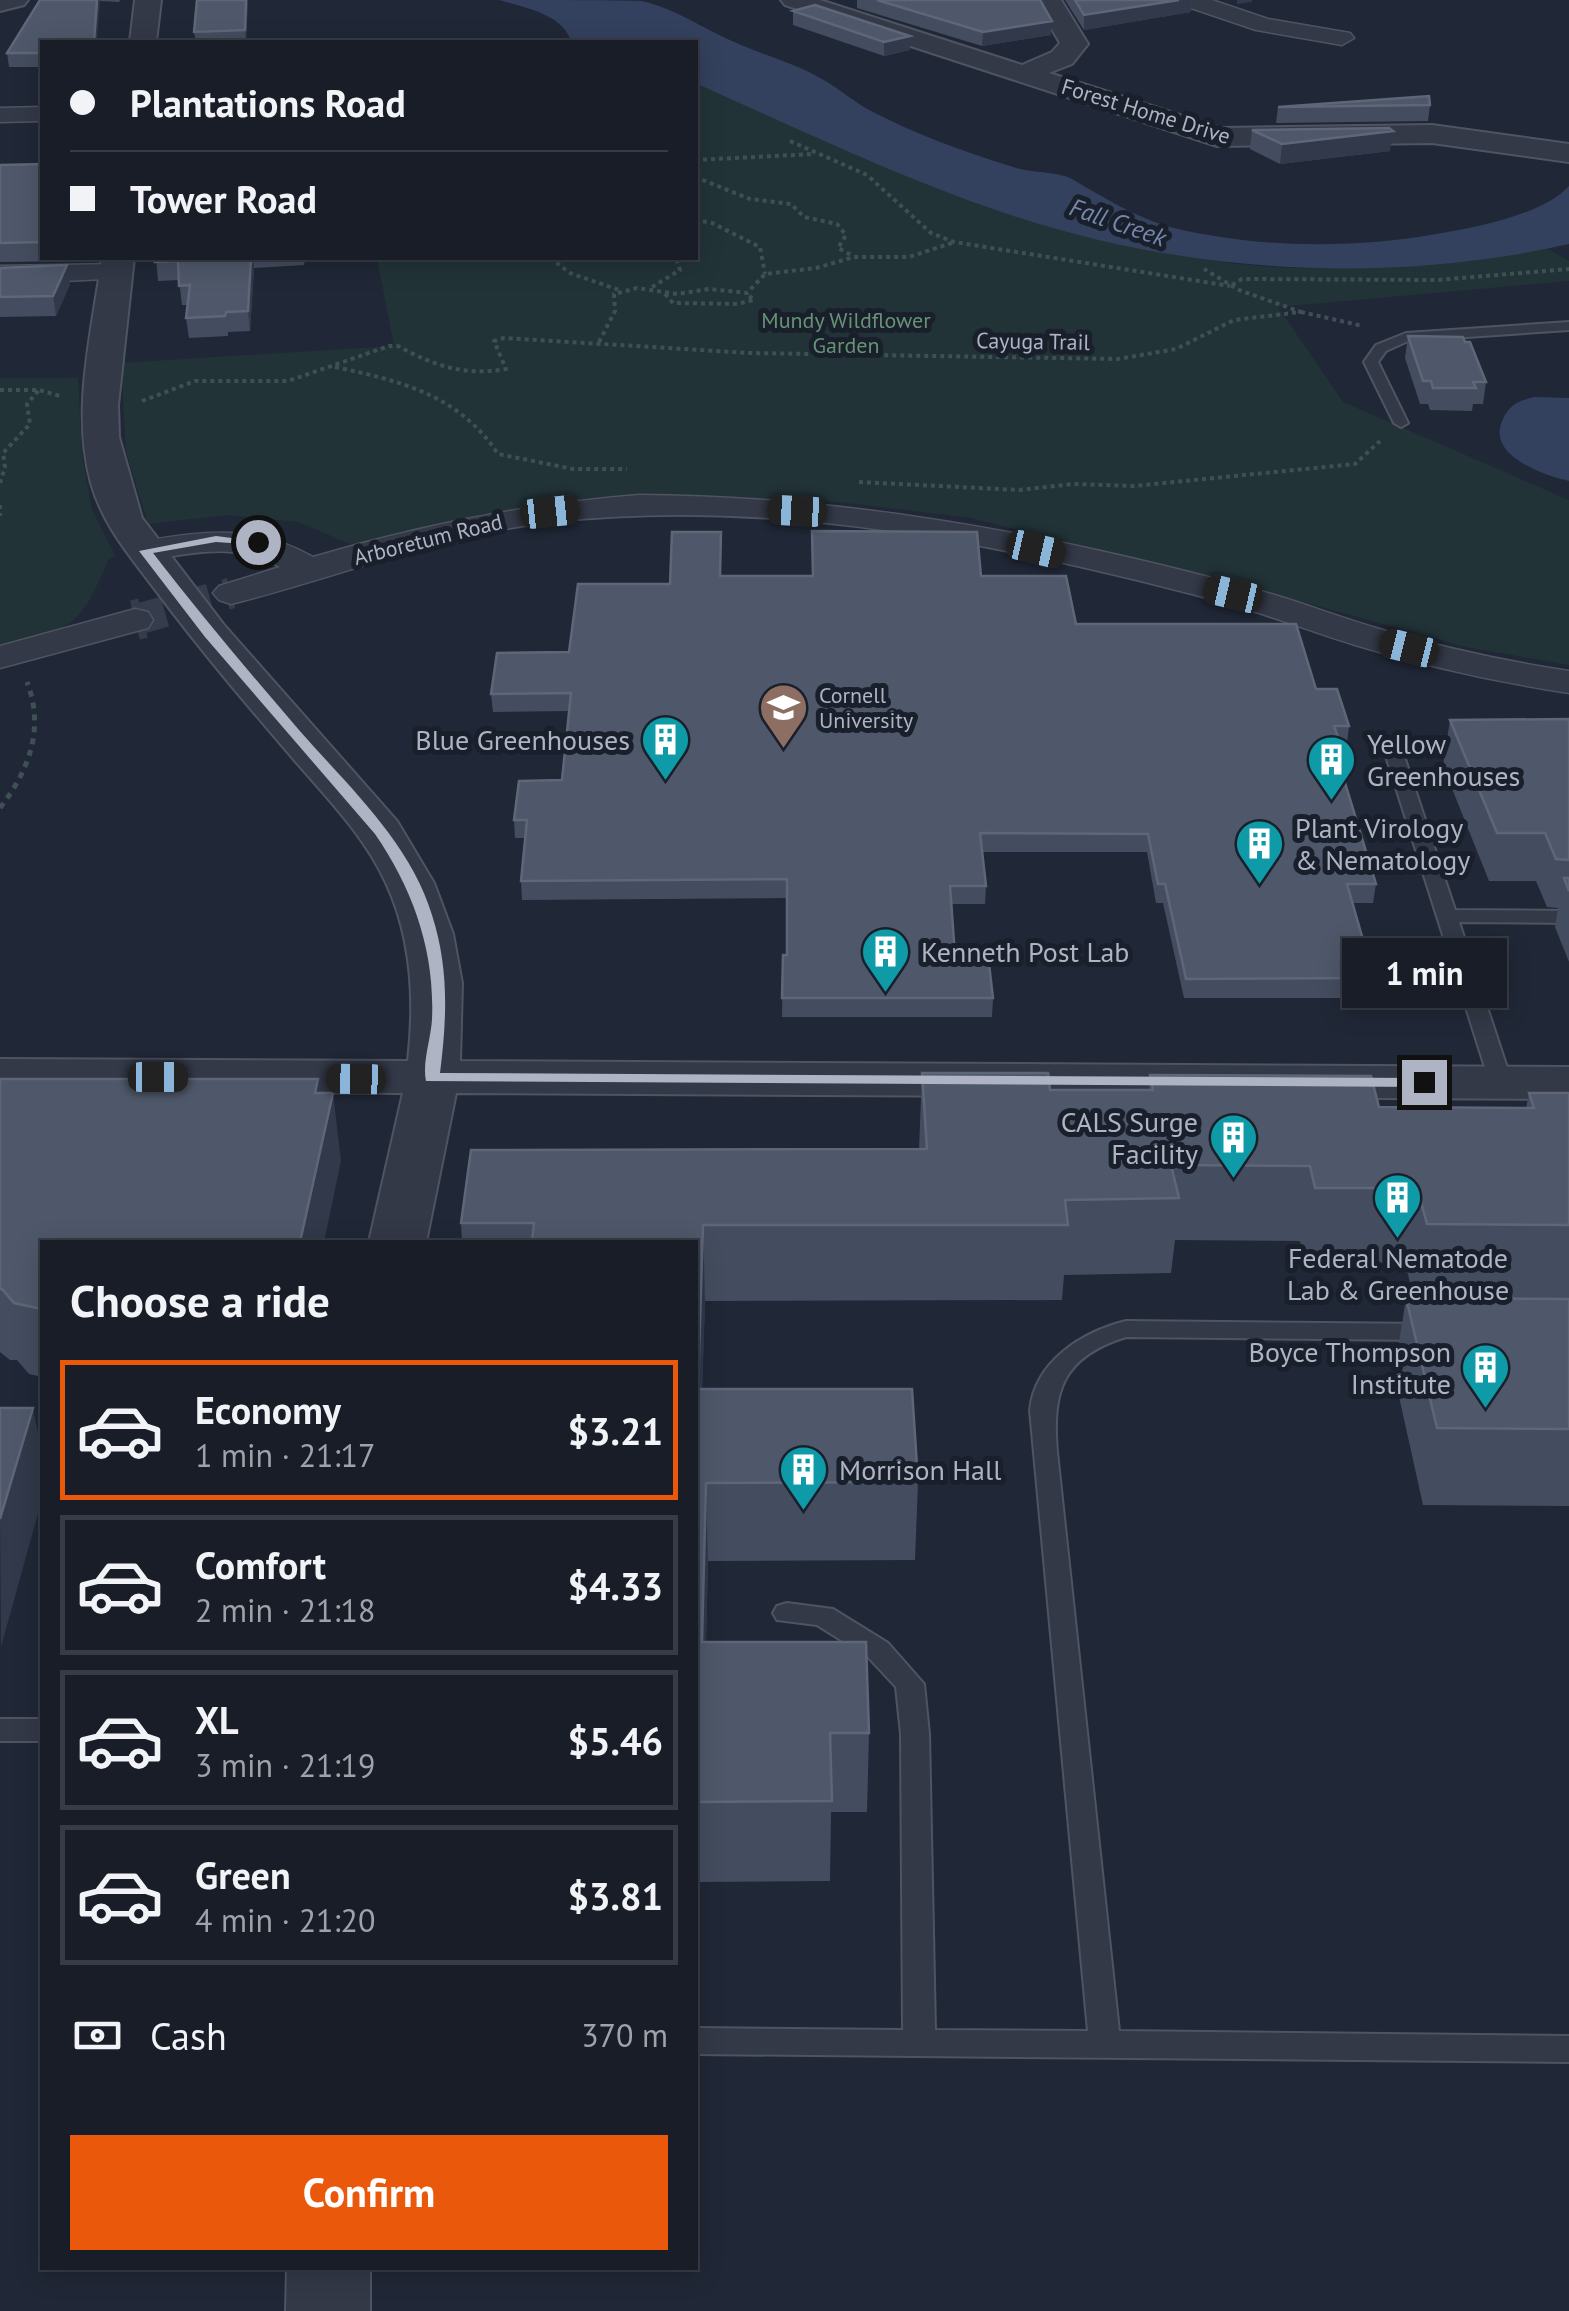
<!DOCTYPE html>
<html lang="en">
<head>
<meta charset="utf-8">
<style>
  :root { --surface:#181d28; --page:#212630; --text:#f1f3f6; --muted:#9fa2a8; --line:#363b45; --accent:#ea580c }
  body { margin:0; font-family:"PT Sans",sans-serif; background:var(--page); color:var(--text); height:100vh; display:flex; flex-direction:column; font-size:38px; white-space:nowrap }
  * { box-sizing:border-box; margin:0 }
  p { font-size:32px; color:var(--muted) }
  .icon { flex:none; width:55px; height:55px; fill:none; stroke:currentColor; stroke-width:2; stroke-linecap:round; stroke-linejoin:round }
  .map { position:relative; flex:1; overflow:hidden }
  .details { position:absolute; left:40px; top:1240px; width:658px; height:1030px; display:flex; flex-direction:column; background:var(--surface); border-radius:0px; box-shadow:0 5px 25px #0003,0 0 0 2px var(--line) }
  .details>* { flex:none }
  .top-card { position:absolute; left:40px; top:40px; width:658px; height:220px; border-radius:0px; box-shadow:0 5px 25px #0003,0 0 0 2px var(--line); display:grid; align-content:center; height:220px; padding:0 30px; background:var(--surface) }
  .end { position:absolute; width:45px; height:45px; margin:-22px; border:12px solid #aeb4c4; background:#111; box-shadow:0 0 0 5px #111 }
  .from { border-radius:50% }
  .bubble { position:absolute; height:70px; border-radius:0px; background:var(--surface); box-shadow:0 5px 25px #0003,0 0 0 2px var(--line); font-size:32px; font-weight:600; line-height:70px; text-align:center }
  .car { position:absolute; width:30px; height:60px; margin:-30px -15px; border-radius:12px; box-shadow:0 0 8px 2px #0007; background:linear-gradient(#222 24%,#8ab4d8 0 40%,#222 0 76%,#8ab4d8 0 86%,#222 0) }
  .top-card b { display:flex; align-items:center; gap:35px; height:95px; font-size:38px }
  .top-card b+b { border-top:2px solid var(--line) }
  .top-card i { width:25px; height:25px; background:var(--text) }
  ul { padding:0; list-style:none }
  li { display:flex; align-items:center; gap:30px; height:140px; margin:0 20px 15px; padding:0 10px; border:5px solid var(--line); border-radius:0px }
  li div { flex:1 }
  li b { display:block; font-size:38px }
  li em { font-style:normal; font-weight:600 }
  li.current { border-color:var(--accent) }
  li>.icon { width:90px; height:90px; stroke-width:1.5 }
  h2 { padding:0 30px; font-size:45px; line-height:120px }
  .pay { display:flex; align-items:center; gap:25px; height:110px; padding:0 30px; font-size:38px }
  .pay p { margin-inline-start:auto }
  .cta { display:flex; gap:20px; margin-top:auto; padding:20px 30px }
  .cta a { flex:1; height:115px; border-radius:0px; background:var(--accent); color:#fff; font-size:40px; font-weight:600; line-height:115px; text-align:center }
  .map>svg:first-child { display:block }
  .green { fill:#223337 }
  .water { fill:#34415e }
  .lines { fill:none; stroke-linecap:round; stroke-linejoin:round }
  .minor-tunnel-far1 { stroke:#353c4b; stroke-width:31; stroke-dasharray:31 16; stroke-linecap:butt }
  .minor-tunnel { stroke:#353c4b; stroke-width:40; stroke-dasharray:40 20; stroke-linecap:butt }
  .service-casing { stroke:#4e5462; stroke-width:4 }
  .minor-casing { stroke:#4e5462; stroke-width:3 }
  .tertiary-casing { stroke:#4e5462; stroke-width:4 }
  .path-far1 { stroke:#3f5055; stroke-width:4; stroke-dasharray:4 4; stroke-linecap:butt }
  .path { stroke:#3f5055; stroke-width:5; stroke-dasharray:6 6; stroke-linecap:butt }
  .service { fill:#333947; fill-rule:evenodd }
  .minor { fill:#333947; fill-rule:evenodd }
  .tertiary { fill:#333947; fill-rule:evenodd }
  .wall { fill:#444d5f }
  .shaded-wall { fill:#31394a }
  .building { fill:#4f586a; stroke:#5e6678; stroke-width:2.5 }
  .route { fill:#aeb4c4 }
  .labels { text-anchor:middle; stroke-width:10; stroke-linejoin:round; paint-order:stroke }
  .far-street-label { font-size:22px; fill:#aeb4c4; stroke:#191f2b }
  .far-park-label { font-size:22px; fill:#669375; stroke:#191f2b }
  .far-poi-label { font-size:22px; fill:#aeb4c4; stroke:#191f2b; text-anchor:start }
  .far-water-label { font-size:25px; font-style:italic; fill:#7687ac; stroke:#191f2b }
  .poi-label { font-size:28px; fill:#aeb4c4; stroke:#191f2b; text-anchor:start }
</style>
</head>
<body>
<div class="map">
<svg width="1569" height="2311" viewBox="0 0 1569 2311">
  <rect width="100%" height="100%" fill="#202736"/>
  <path class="green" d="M695,82C868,160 1040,241 1231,263C1336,276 1443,262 1548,249L1569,261V281L1278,307L1343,402L1569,500V665L1466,647L1314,605L971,518L839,502L693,497L584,500L451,521L355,546L298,522L227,515L148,524L126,452L121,363L394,346L377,258H695Z
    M0,378H78L82,455L92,510L115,556L108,560C79,631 72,627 0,646Z"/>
  <path class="water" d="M499,0C537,0 607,0 642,1C674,8 702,28 732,41C762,55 793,62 822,79C840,89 855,103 873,112C917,135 965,152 1013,167C1030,173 1057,171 1072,179C1103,197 1138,219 1174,228C1258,248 1351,249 1436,234C1473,228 1543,215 1569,186V244C1384,286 1177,273 999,211C898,177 801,130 704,87L695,82V42H630L619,38L571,42C564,14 523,7 499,0Z
    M1534,397L1569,398V481C1543,475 1485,455 1503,419C1510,404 1519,401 1534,397Z"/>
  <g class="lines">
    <path class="minor-tunnel-far1" d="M135,620L231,593"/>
    <path class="minor-tunnel" d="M135,620L143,618"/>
    <defs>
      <path id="service" d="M1569,322V330L1408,341L1386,351L1378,362L1408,423L1401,427L1394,423L1364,362L1376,345L1406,333Z
        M1394,747L1403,753L1455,910L1569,911V923L1459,922L1512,1083L1509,1088H1493L1490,1083L1385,753Z
        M1126,1321L1431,1324L1443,1332L1431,1340L1126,1337C1062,1357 1052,1391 1057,1452L1119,2031L1569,2036V2062L695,2054V2028L903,2030L901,1734L896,1687L868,1657L817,1625L777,1620L773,1613L777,1606L787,1603L833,1609L888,1643L924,1684L929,1734L935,2030L1088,2031L1030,1410C1035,1361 1082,1332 1126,1321Z
        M0,1719H42V1741H0Z"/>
      <path id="minor" d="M1179,0H1212L1268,19L1350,33L1354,38L1342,45L1256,30L1182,5Z
        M42,107V121L0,122V108Z
        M116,264L126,266L130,272L126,278L0,284V266Z
        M639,495C845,496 1046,533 1246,587C1290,598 1332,615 1376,628C1439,647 1504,661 1569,671V693C1497,682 1425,666 1355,645C1309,631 1265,613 1218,601C1003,544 777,497 553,522C442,534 339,577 231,604L219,600L213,593L219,586L280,567C236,542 193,553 145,561L133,558L128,551L133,544L145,541C207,530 257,525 313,557C421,525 526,504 639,495Z
        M135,609L148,612L153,620L148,628L0,668V646Z"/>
      <path id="tertiary" d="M0,0H28L24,5L0,11Z
        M135,0H161L156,42H130Z
        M781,0H820L1022,65L1052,52L1060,43L1035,0H1061L1088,44L1072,64L1049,73L1220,128L1432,125L1569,144V162L1432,143L1217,146L785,5Z
        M102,258H134L118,405L119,437L142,518L224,625L397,821L434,883L453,934L462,983L460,1061L1569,1067V1099L456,1093L426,1242H369L403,1093L0,1091V1059L408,1061C415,1001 412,939 386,883C365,837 329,800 296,762C248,706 201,651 157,592C131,557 103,526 91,483C71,410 92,332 102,258Z
        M287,2268H370V2311H286Z"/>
    </defs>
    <use href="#service" class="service-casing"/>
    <use href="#minor" class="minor-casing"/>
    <use href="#tertiary" class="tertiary-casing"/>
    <path class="path-far1" d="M790,141L867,175L931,233L954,242L1230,286
      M695,160L814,154
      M695,177L750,199L791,204L804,217L837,224L846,235L838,248L853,256
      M695,220L712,223L760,247L765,274
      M550,258L570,273L619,290
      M1232,285L1242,279L1437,280L1569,269
      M652,287L680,270L676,258
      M665,294L673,303L737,304L754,300L746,293
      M1301,312L1363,326
      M599,342L615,311L614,294L637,288L677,294L709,289L747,293L765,274L816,268L854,257H909L952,243
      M335,367C401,381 459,395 498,454L573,469H627
      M0,390H39L63,397
      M142,401L195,381H288L389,346H398C435,366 463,376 506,369L494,341L504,338L750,353L1118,359L1176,349L1234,320L1301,312L1239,290L1204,269
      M859,482L1019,490L1073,484L1134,486L1355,464L1380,441
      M0,483L5,467L3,453L30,424L27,404L39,390
      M0,505V516"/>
    <path class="path" d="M0,808C29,770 45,729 27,682"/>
    <use href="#service" class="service"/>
    <use href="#minor" class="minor"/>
    <use href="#tertiary" class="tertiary"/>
  </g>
  <path class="wall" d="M40,0H120L119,2L100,1L42,42V67H9L7,53Z
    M248,0L246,42H196L194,32Z
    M857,0H1040L1051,35L982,46L857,8Z
    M1065,0H1192L1191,12L1084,30Z
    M793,11L910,50L884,56L793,25Z
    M1430,105L1428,121L1276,123L1278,107Z
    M1252,130L1390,151L1280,164L1250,149Z
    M42,164V258H81L80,261L0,262V165Z
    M156,258H305L304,265L254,268L250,331L228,332V336L189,338L186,318L188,305H182L179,280L158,281Z
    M0,268L70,284L56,316L0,317Z
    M1408,336L1486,382L1483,404H1473L1472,411L1430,410L1428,404H1420L1405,358Z
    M721,576H981L1076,624L1316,689L1349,726L1347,744H1337L1336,753L1376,884L1373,903H1352L1374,978L1371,998H1184L1163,903H1156L1147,852H982L986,886L985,904H952L955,955L993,998L992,1017H782L783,955H787V898L522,900L521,881L526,838H515L514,820L562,780L569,711L493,712L491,694L569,652L670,584Z
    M1569,719V962L1555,927L1558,908L1547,907L1536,881H1489L1443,766L1450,720Z
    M922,1073L1050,1090H1149L1150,1075L1379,1107L1526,1108L1529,1093H1569V1506L1423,1505L1394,1374L1406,1298H1414L1405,1263L1305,1262L1300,1241L1175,1240L1171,1273L1064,1275L1062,1300L705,1301L702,1389L918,1482L915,1560L708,1561L706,1642L869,1733L867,1812H831L830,1881L696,1882L695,1902V1242H462L461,1223L919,1149Z
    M0,1079L320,1093L341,1161L42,1242V1377L29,1374L17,1360H10L0,1352Z"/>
  <path class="shaded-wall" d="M97,0H100L97,42H94Z
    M246,0H248L246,42L245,30Z
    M1179,0H1192L1191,12L1084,30V15Z
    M1237,0H1252V2L1237,4Z
    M1052,21L1051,35L982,46L983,32Z
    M910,36V50L884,56V42Z
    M1393,131L1390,151L1280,164L1282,144Z
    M251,258H253L254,268L250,331L248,311Z
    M67,265L70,284L56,316L53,296Z
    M318,1079L324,1132L333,1093L341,1161L324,1242H300L315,1093Z
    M703,1225L705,1301L700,1466L698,1389Z
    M33,1408L42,1454V1499L1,1647L0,1519Z
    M706,1483L708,1561L704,1721L702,1642Z
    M695,1840L696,1882V1902L695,1881Z"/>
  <path class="building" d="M40,0H97L94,42H42V53H7Z
    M197,0H246L245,30L194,32Z
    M877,0H1040L1052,21L983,32Z
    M1075,0H1179L1084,15Z
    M815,5L910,36L884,42L793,11Z
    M1429,96L1430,105L1278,107Z
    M1389,128L1393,131L1282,144L1252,130Z
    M42,164V242L0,243V165Z
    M156,258H251L248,311L226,312L225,316L186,318L190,285L179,286L178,261L155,262Z
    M67,265L53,296L0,297V268Z
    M1408,336L1463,337L1465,342H1470L1486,382H1473L1476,388H1433L1431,381H1423Z
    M812,531L977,532L981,576H1066L1076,624H1296L1316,689H1337L1349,726H1334L1338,737H1331L1376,884H1347L1374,978L1186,979L1165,884H1158L1148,834L980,833L986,886H950L955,955H988L993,998H782L783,955H787V879L521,881L527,820H514L519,781L562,780L571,693L491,694L497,653L569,652L578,584H670L672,532H721L720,576H813Z
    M1569,719V860L1556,859L1545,833H1497L1450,720Z
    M1564,878H1569V891Z
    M922,1073H1048L1050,1090H1153L1150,1075L1371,1076L1379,1107L1534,1108L1529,1093H1569V1225L1427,1224L1417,1188H1315L1310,1166L1171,1165L1179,1198L1065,1200L1068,1225H703L698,1389H912L918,1482L706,1483L702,1642H866L869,1733H830L832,1801L695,1802V1242H532L534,1223H461L471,1150L927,1149Z
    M0,1079H318L315,1093H333L300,1242H42V1309L14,1303L2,1289H0Z
    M1406,1298L1569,1299V1429L1437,1428Z
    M0,1408H33L0,1519Z"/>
  <path class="route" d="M216,536L264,542L258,545L216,542L153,553C200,614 249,672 299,730C348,786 410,842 432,915C449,968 447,1018 440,1073L1424,1078L1432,1082L1424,1087L426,1081C422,1062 431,1039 432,1019C435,951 413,889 375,834L205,637L139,551Z"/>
  <defs>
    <symbol id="university-pin" viewBox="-11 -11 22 30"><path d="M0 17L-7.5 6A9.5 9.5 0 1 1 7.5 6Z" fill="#8d6e63" stroke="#191f2b"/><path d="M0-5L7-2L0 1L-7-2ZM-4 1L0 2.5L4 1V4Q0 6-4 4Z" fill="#fff"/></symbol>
    <symbol id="building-pin" viewBox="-11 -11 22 30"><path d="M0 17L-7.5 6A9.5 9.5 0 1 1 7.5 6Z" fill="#0f9aa8" stroke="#191f2b"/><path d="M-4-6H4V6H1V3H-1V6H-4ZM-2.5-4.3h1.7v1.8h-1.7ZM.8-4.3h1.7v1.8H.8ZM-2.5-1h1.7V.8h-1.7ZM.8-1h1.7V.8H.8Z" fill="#fff"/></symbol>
  </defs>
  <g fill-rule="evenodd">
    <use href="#university-pin" x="756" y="680" width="55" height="75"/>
    <use href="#building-pin" x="638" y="712" width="55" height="75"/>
    <use href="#building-pin" x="1304" y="732" width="55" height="75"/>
    <use href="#building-pin" x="1232" y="816" width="55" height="75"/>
    <use href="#building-pin" x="858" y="924" width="55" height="75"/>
    <use href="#building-pin" x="1206" y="1110" width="55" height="75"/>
    <use href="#building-pin" x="1370" y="1170" width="55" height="75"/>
    <use href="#building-pin" x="1458" y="1340" width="55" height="75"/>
    <use href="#building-pin" x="776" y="1442" width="55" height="75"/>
  </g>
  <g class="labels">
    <g class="far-street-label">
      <text transform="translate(1146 111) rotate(17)" y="8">Forest Home Drive</text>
      <text transform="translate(1033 341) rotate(1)" y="8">Cayuga Trail</text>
      <text transform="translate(428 539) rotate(-14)" y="8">Arboretum Road</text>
    </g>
    <g class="far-park-label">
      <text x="846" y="328">Mundy Wildflower<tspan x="846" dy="25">Garden</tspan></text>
    </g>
    <g class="far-poi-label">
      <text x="819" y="703">Cornell<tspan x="819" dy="25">University</tspan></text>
    </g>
    <g class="far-water-label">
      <text transform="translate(1118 222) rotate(19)" y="9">Fall Creek</text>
    </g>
    <g class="poi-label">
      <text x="630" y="750" text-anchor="end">Blue Greenhouses</text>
      <text x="1367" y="754">Yellow<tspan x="1367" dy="32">Greenhouses</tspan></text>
      <text x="1295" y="838">Plant Virology<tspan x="1295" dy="32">&amp; Nematology</tspan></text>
      <text x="921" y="962">Kenneth Post Lab</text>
      <text x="1198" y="1132" text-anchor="end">CALS Surge<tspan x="1198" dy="32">Facility</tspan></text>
      <text x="1398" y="1268" text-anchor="middle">Federal Nematode<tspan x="1398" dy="32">Lab &amp; Greenhouse</tspan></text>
      <text x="1451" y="1362" text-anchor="end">Boyce Thompson<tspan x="1451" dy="32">Institute</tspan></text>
      <text x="839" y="1480">Morrison Hall</text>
    </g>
  </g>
</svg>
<i class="end from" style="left:258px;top:542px"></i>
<i class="end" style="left:1424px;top:1082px"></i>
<div class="bubble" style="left:1342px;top:938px;width:165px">1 min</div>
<i class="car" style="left:797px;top:511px;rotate:273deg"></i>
<i class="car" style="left:550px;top:512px;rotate:84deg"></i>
<i class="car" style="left:1036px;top:549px;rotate:103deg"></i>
<i class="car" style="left:1233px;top:594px;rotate:283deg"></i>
<i class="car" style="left:1409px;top:648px;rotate:284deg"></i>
<i class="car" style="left:158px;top:1077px;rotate:90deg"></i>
<i class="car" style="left:356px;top:1079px;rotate:271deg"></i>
<div class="top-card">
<b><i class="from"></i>Plantations Road</b>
<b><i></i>Tower Road</b>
</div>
<section class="details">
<h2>Choose a ride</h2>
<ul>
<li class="current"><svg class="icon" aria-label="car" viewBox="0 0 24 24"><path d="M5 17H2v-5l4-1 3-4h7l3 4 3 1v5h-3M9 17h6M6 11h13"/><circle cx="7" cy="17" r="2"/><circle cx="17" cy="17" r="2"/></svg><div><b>Economy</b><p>1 min · 21:17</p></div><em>$3.21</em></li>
<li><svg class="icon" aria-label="car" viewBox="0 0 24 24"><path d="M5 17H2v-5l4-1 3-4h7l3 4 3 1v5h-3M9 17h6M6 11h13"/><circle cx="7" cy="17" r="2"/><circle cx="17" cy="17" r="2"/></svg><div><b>Comfort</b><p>2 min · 21:18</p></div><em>$4.33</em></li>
<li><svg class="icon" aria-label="car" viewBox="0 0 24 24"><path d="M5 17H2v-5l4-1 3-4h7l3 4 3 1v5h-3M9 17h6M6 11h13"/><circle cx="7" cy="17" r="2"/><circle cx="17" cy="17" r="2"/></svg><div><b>XL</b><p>3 min · 21:19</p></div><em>$5.46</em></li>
<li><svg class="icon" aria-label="car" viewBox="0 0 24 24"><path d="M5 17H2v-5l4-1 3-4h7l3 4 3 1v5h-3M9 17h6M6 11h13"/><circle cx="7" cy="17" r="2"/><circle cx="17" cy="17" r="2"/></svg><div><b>Green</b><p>4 min · 21:20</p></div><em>$3.81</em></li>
</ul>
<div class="pay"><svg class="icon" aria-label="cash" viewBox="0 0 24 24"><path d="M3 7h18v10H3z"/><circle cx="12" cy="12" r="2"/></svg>Cash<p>370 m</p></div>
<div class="cta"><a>Confirm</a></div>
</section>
</div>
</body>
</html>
